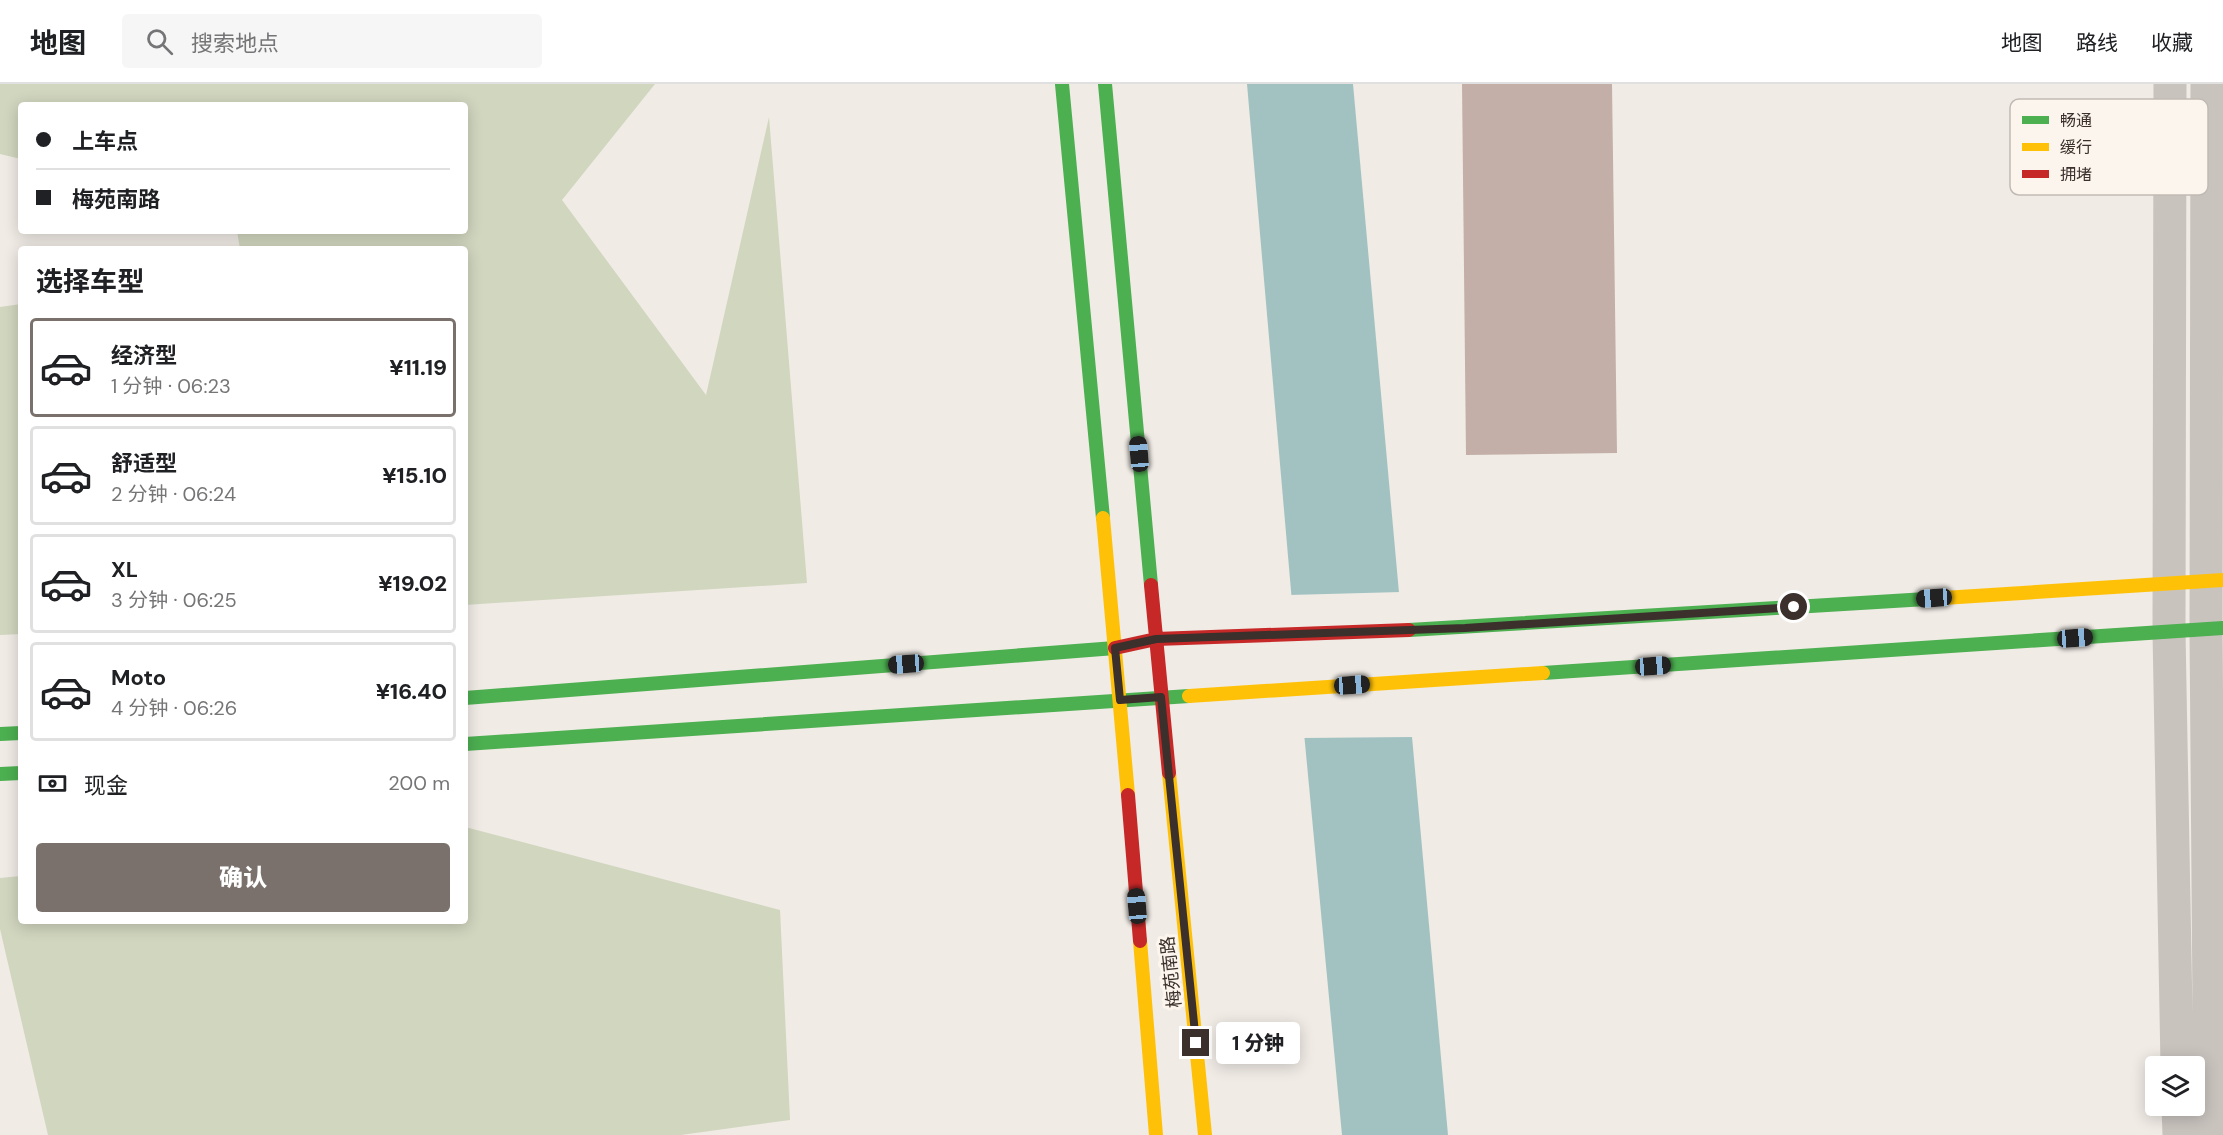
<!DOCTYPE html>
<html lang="zh">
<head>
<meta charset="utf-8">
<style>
  :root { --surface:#fff; --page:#f6f6f6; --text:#202124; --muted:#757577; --line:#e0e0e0; --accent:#7a716c }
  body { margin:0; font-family:"DM Sans","Noto Sans SC",sans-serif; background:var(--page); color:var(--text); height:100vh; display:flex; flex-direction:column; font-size:22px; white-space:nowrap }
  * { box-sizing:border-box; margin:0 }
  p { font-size:20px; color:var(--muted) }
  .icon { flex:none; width:33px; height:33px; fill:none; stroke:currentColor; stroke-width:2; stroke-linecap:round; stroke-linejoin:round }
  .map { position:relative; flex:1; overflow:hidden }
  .details { position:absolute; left:18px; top:162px; width:450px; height:678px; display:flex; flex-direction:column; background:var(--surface); border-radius:6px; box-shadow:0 3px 15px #0003 }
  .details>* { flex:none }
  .banner { position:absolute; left:18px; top:18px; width:450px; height:132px; border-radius:6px; box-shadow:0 3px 15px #0003; display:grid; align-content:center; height:132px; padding:0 18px; background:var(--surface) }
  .fabs { position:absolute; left:2145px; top:972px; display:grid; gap:12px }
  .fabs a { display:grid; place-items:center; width:60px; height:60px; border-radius:6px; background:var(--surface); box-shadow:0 3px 15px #0003; font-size:30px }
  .end { position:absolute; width:27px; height:27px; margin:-14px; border:8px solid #3b302b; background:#fff; box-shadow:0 0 0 3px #fff }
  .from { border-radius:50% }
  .bubble { position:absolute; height:42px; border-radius:6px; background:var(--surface); box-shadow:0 3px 15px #0003; font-size:20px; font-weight:800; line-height:42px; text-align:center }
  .car { position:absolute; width:18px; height:36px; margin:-18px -9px; border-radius:8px; box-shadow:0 0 4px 2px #0007; background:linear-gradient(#222 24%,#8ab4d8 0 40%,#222 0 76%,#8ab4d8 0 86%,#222 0) }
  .banner b { display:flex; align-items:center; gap:21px; height:57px; font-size:22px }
  .banner b+b { border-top:2px solid var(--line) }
  .banner i { width:15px; height:15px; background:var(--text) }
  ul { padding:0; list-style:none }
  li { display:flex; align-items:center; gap:18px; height:99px; margin:0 12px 9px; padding:0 6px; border:3px solid var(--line); border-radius:6px }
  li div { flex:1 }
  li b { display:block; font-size:22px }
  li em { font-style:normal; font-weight:800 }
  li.active { border-color:var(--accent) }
  li>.icon { width:54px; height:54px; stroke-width:1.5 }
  h2 { padding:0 18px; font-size:27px; line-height:72px }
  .pay { display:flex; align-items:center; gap:15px; height:66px; padding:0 18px; font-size:22px }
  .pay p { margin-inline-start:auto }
  .button { display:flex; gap:12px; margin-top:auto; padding:12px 18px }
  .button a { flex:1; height:69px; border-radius:6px; background:var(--accent); color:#fff; font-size:24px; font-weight:800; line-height:69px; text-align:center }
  header { display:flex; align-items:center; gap:36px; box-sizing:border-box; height:84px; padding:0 30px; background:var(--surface); border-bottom:2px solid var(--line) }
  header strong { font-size:28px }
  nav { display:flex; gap:33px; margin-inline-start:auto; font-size:21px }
  .search { width:420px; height:54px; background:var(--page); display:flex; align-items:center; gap:15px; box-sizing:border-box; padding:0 21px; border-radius:6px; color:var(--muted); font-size:22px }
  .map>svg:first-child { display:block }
  .green { fill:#d1d6bf }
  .water { fill:#a1c2c1 }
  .pier { fill:#f0ebe5 }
  .building { fill:#c3afa7 }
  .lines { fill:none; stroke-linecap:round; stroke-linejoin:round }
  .street { stroke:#c9c3be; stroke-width:33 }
  .fast { stroke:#4caf50; stroke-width:14 }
  .slow { stroke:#ffc107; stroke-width:14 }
  .jam { stroke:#c62828; stroke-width:14 }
  .route { stroke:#3b302b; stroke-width:8 }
  .labels { text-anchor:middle; stroke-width:6; stroke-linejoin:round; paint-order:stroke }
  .street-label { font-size:18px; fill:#3b302b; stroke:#fbf5ee }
  .key { fill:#fbf5ee; stroke:#c1bab4; stroke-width:1.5 }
  .key-label { font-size:16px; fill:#3b302b }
</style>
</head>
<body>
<header>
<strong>地图</strong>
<div class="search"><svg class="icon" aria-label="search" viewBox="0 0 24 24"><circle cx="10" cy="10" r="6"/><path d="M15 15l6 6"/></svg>搜索地点</div>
<nav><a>地图</a><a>路线</a><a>收藏</a></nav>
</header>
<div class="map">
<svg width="2223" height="1051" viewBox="0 0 2223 1051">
  <rect width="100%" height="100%" fill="#f0ebe5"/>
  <path class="green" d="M0,0H655L562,116L706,311L769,33L807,499L465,521V165H240L237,147H465V21H21V75L0,70Z
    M21,220V550L0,551V223Z
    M465,743L780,826L790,1036L681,1051H48L0,845V794L21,792V837H465Z"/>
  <path class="water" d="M1247,0H1353L1448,1051H1342L1296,564Z"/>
  <path class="pier" d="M1401,508L1414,653L1302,654L1289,511Z"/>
  <path class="building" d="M1462,0H1612L1617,369L1466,371Z"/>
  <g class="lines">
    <path class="street" d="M2170,0L2169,548L2177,982
      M2207,0L2206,545L2210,1051
      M2178,1022L2179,1051"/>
    <path class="fast" d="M1062,0L1103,434
      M1105,0L1151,501
      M1409,546L1943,514
      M1543,589L2223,544
      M465,614L1115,564
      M0,650L21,649
      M465,660L1189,612
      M0,690L21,689"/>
    <path class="slow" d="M1103,434L1128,711
      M1943,514L2223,496
      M1189,612L1543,589
      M1169,689L1205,1051
      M1140,857L1156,1051"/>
    <path class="jam" d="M1151,501L1169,689
      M1115,564L1156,555L1409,546
      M1128,711L1140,857"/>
  </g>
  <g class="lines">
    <path class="route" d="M1196,959L1161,613L1120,616L1115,564L1156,555L1465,544L1794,523"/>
  </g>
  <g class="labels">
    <g class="street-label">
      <text transform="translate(1171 888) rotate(-96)" y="6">梅苑南路</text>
    </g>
  </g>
  <rect x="2010" y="15" width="198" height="96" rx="9" class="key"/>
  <rect x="2022" y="32" width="27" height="8" fill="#4caf50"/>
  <rect x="2022" y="59" width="27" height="8" fill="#ffc107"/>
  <rect x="2022" y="86" width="27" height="8" fill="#c62828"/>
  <g class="key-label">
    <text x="2060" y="42">畅通</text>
    <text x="2060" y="69">缓行</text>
    <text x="2060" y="96">拥堵</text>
  </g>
</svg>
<div class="fabs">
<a><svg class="icon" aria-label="layers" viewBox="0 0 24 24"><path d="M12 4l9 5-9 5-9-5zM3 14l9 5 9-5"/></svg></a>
</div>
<i class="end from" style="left:1794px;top:523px"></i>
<i class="end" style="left:1196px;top:959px"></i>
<div class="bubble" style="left:1216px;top:938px;width:84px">1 分钟</div>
<i class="car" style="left:1139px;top:370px;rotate:355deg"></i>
<i class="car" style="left:1934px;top:514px;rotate:266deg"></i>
<i class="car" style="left:2075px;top:554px;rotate:86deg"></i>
<i class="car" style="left:906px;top:580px;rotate:266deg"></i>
<i class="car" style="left:1653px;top:582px;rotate:86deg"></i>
<i class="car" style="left:1352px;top:601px;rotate:86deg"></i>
<i class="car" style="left:1137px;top:822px;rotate:355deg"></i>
<div class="banner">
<b><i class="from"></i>上车点</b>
<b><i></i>梅苑南路</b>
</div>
<section class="details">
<h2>选择车型</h2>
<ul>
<li class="active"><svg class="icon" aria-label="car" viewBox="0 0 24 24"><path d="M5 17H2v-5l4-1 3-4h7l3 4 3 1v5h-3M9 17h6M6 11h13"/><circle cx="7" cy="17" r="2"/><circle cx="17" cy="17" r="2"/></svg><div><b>经济型</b><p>1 分钟 · 06:23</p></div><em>¥11.19</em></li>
<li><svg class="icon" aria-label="car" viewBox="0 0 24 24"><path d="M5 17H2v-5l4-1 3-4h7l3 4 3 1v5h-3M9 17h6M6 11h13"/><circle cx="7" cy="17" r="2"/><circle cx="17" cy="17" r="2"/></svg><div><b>舒适型</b><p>2 分钟 · 06:24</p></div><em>¥15.10</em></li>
<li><svg class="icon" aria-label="car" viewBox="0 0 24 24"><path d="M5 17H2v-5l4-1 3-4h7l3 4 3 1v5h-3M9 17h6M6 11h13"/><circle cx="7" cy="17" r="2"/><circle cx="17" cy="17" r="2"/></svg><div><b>XL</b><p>3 分钟 · 06:25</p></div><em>¥19.02</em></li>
<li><svg class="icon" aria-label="car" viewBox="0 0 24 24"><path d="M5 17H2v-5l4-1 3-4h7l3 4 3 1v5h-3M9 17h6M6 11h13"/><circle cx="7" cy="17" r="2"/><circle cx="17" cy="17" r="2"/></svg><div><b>Moto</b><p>4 分钟 · 06:26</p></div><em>¥16.40</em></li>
</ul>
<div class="pay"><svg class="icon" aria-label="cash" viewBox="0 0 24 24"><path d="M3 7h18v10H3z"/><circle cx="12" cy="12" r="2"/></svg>现金<p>200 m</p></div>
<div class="button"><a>确认</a></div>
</section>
</div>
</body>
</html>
